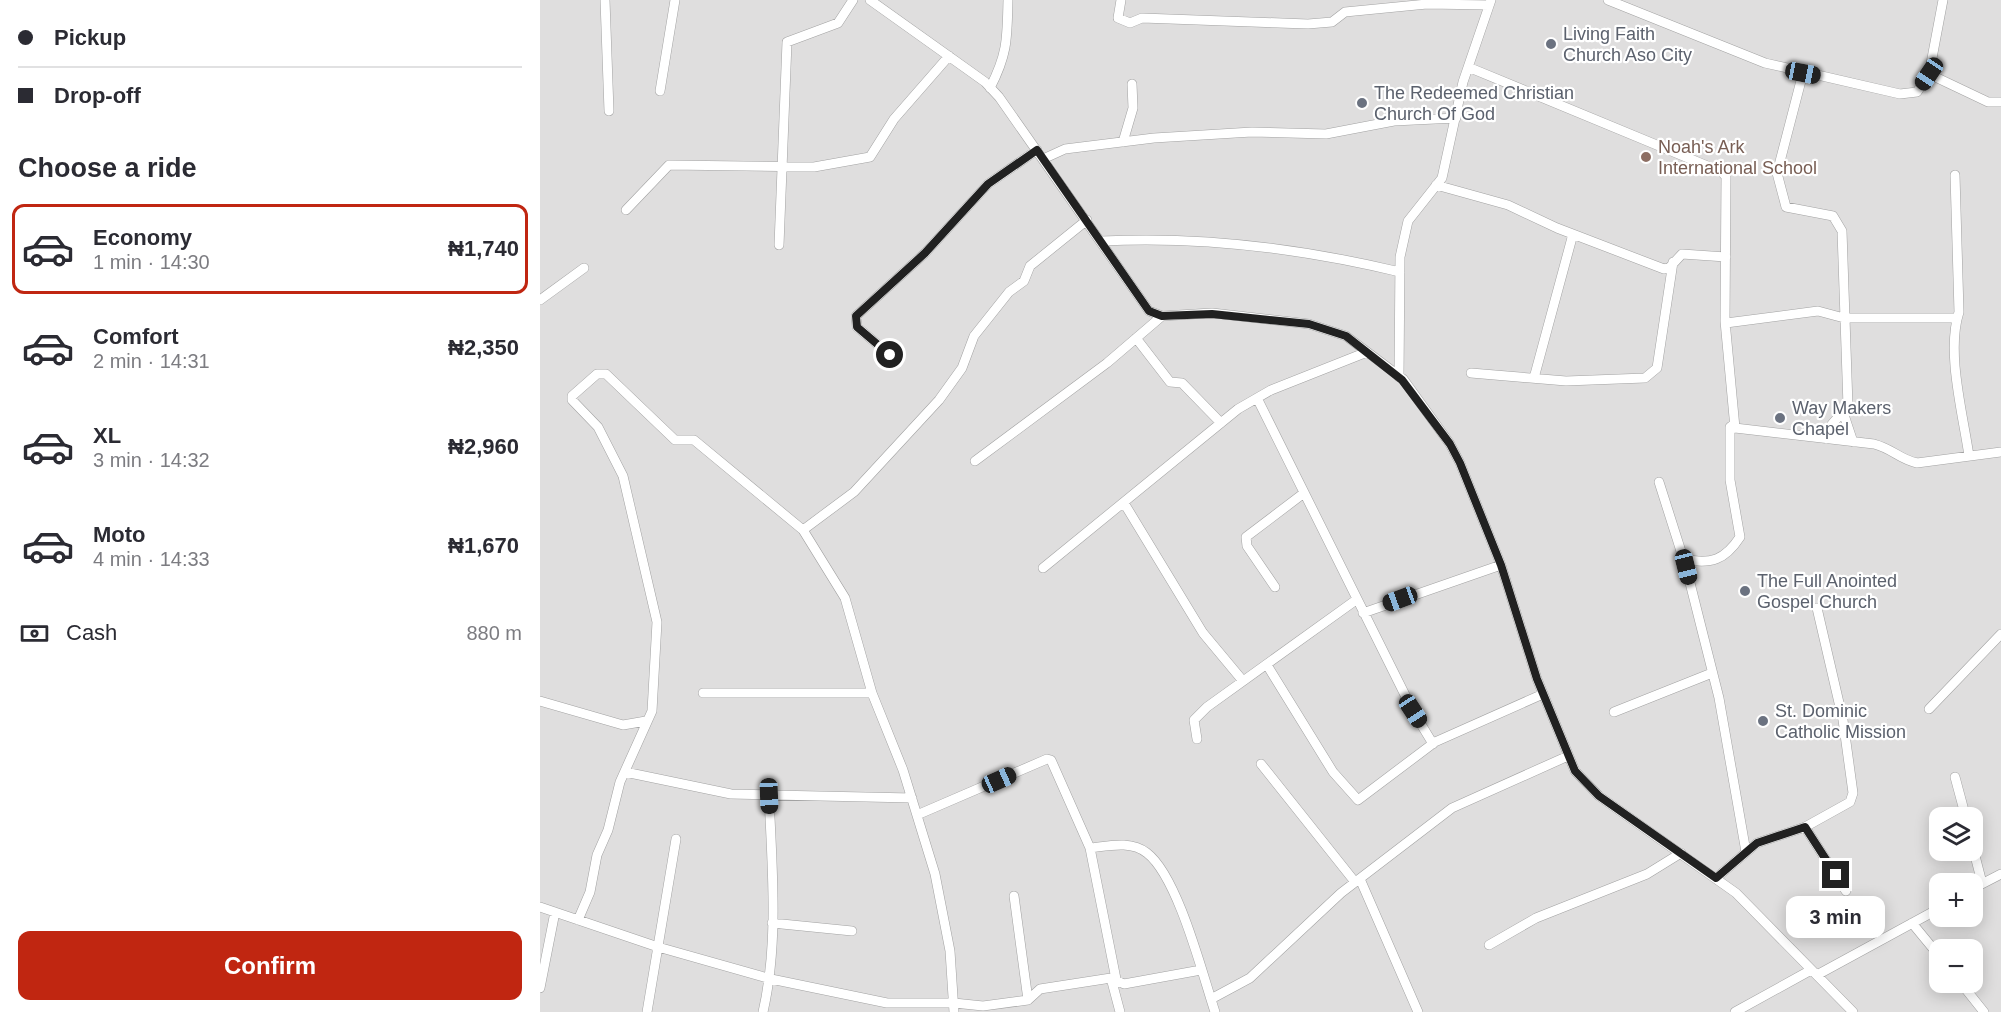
<!DOCTYPE html>
<html lang="en">
<head>
<meta charset="utf-8">
<style>
  :root { --surface:#fff; --page:#f2f2f3; --text:#2b2b33; --muted:#7c7c81; --line:#e1e1e2; --accent:#c02611 }
  body { margin:0; font-family:Arial,sans-serif; background:var(--page); color:var(--text); height:100vh; display:flex; flex-direction:column; font-size:22px; white-space:nowrap }
  * { box-sizing:border-box; margin:0 }
  p { font-size:20px; color:var(--muted) }
  .icon { flex:none; width:33px; height:33px; fill:none; stroke:currentColor; stroke-width:2; stroke-linecap:round; stroke-linejoin:round }
  .map { position:relative; flex:1; overflow:hidden }
  .details { display:flex; flex-direction:column; background:var(--surface); width:540px }
  .details>* { flex:none }
  .hud { display:grid; align-content:center; height:132px; padding:0 18px; background:var(--surface) }
  .fabs { position:absolute; left:1389px; top:807px; display:grid; gap:12px }
  .fabs a { display:grid; place-items:center; width:54px; height:54px; border-radius:12px; background:var(--surface); box-shadow:0 3px 15px #0003; font-size:30px }
  .end { position:absolute; width:27px; height:27px; margin:-14px; border:8px solid #212121; background:#fff; box-shadow:0 0 0 3px #fff }
  .from { border-radius:50% }
  .bubble { position:absolute; height:42px; border-radius:12px; background:var(--surface); box-shadow:0 3px 15px #0003; font-size:20px; font-weight:700; line-height:42px; text-align:center }
  .car { position:absolute; width:18px; height:36px; margin:-18px -9px; border-radius:8px; box-shadow:0 0 4px 2px #0007; background:linear-gradient(#222 24%,#8ab4d8 0 40%,#222 0 76%,#8ab4d8 0 86%,#222 0) }
  .hud b { display:flex; align-items:center; gap:21px; height:57px; font-size:22px }
  .hud b+b { border-top:2px solid var(--line) }
  .hud i { width:15px; height:15px; background:var(--text) }
  ul { padding:0; list-style:none }
  li { display:flex; align-items:center; gap:18px; height:90px; margin:0 12px 9px; padding:0 6px; border:3px solid transparent; border-radius:12px }
  li div { flex:1 }
  li b { display:block; font-size:22px }
  li em { font-style:normal; font-weight:700 }
  li.on { border-color:var(--accent) }
  li>.icon { width:54px; height:54px; stroke-width:1.5 }
  h2 { padding:0 18px; font-size:27px; line-height:72px }
  .pay { display:flex; align-items:center; gap:15px; height:66px; padding:0 18px; font-size:22px }
  .pay p { margin-inline-start:auto }
  .button { display:flex; gap:12px; margin-top:auto; padding:12px 18px }
  .button a { flex:1; height:69px; border-radius:12px; background:var(--accent); color:#fff; font-size:24px; font-weight:700; line-height:69px; text-align:center }
  main { display:flex; flex:1; min-height:0 }
  .map>svg:first-child { display:block }
  .residential { fill:#dfdede; fill-rule:evenodd }
  .lines { fill:none; stroke-linecap:round; stroke-linejoin:round }
  .street-casing { stroke:#a2a2a2; stroke-width:10 }
  .street { stroke:#fff; stroke-width:9 }
  .route { stroke:#212121; stroke-width:8 }
  .worship-dot { fill:#6b7280; stroke:#fff; stroke-width:2 }
  .education-dot { fill:#8d6e63; stroke:#fff; stroke-width:2 }
  .labels { text-anchor:middle; stroke-width:4.5; stroke-linejoin:round; paint-order:stroke }
  .worship-label { font-size:18px; fill:#5b616d; stroke:#fff; text-anchor:start }
  .education-label { font-size:18px; fill:#785e54; stroke:#fff; text-anchor:start }
</style>
</head>
<body>
<main>
<section class="details">
<div class="hud">
<b><i class="from"></i>Pickup</b>
<b><i></i>Drop-off</b>
</div>
<h2>Choose a ride</h2>
<ul>
<li class="on"><svg class="icon" aria-label="car" viewBox="0 0 24 24"><path d="M5 17H2v-5l4-1 3-4h7l3 4 3 1v5h-3M9 17h6M6 11h13"/><circle cx="7" cy="17" r="2"/><circle cx="17" cy="17" r="2"/></svg><div><b>Economy</b><p>1 min · 14:30</p></div><em>₦1,740</em></li>
<li><svg class="icon" aria-label="car" viewBox="0 0 24 24"><path d="M5 17H2v-5l4-1 3-4h7l3 4 3 1v5h-3M9 17h6M6 11h13"/><circle cx="7" cy="17" r="2"/><circle cx="17" cy="17" r="2"/></svg><div><b>Comfort</b><p>2 min · 14:31</p></div><em>₦2,350</em></li>
<li><svg class="icon" aria-label="car" viewBox="0 0 24 24"><path d="M5 17H2v-5l4-1 3-4h7l3 4 3 1v5h-3M9 17h6M6 11h13"/><circle cx="7" cy="17" r="2"/><circle cx="17" cy="17" r="2"/></svg><div><b>XL</b><p>3 min · 14:32</p></div><em>₦2,960</em></li>
<li><svg class="icon" aria-label="car" viewBox="0 0 24 24"><path d="M5 17H2v-5l4-1 3-4h7l3 4 3 1v5h-3M9 17h6M6 11h13"/><circle cx="7" cy="17" r="2"/><circle cx="17" cy="17" r="2"/></svg><div><b>Moto</b><p>4 min · 14:33</p></div><em>₦1,670</em></li>
</ul>
<div class="pay"><svg class="icon" aria-label="cash" viewBox="0 0 24 24"><path d="M3 7h18v10H3z"/><circle cx="12" cy="12" r="2"/></svg>Cash<p>880 m</p></div>
<div class="button"><a>Confirm</a></div>
</section>
<div class="map">
<svg width="1461" height="1012" viewBox="0 0 1461 1012">
  <rect width="100%" height="100%" fill="#f0efe8"/>
  <path class="residential" d="M0,0H1461V1012H0ZM1400,818H1432V850H1400ZM1400,884H1432V916H1400ZM1400,950H1432V982H1400Z"/>
  <g class="lines">
    <defs>
      <path id="street" d="M65,0L69,111
        M330,0L445,82L459,97L609,311L622,316L672,313L769,324L806,336L863,379L910,444L920,463L961,565L997,679L1035,771L1059,796L1196,893L1313,1012
        M581,0L578,18L590,23L602,18L768,24L792,22L805,12L887,4L949,5
        M1068,0L1225,63L1360,94L1377,92L1389,74L1403,0
        M928,67L1182,172L1186,177L1185,321L1195,428L1334,444C1353,449 1359,459 1377,463L1461,452
        M1263,73L1237,173L1246,207L1293,216L1302,231L1308,406L1292,424L1286,439
        M1389,74L1448,102H1461
        M450,88C468,53 467,38 468,0
        M120,91L135,0
        M583,142L593,108L592,84
        M503,159L525,149L614,138L712,132L786,134L854,121L916,118
        M1415,175L1419,312C1406,352 1423,414 1429,456
        M896,185L968,205L1017,228L1124,269L1129,268L1142,254L1186,257
        M86,210L129,165L274,167L330,157L354,119L409,56
        M562,241C660,236 764,249 860,272
        M239,245L247,42L298,23L313,0
        M0,300L44,268
        M1186,323L1278,311L1304,318H1417
        M596,338L630,382L642,383L681,423
        M350,355L317,327L316,316L385,253L448,184L497,150
        M931,373L1026,381L1105,378L1117,368L1133,262
        M859,377L860,257L868,221L902,178L923,82L951,0
        M994,378L1033,234
        M717,398L873,711L893,744
        M1303,412L1313,442
        M435,461L567,363L622,316
        M1119,482L1146,567L1179,698L1206,852
        M584,503L663,633L703,681
        M263,530L314,492L399,400L422,368L434,336L469,292L484,281L490,266L547,220
        M1143,559C1171,565 1185,560 1200,537L1190,480V427L1194,424
        M503,568L698,409L731,390L827,352
        M735,587L707,546L706,537L764,493
        M823,613L961,565
        M727,665L793,772L818,800L895,742L1003,694
        M163,693H332
        M0,701L83,725L106,721
        M1389,709L1461,634
        M1074,712L1172,673
        M657,739L654,720L667,707L816,600
        M721,764L815,882
        M85,772L191,794L372,798
        M1415,777L1426,818
        M377,815L507,759L511,760L550,848L576,979
        M1265,827L1306,891
        M1432,844L1442,883
        M550,848C568,846 591,840 607,853C638,877 662,973 675,1012
        M1176,878L1217,843L1265,827L1310,802L1313,793L1303,720L1277,608
        M820,879L878,1012
        M1432,889L1461,874
        M474,896L488,1000
        M0,907L118,947L231,979L347,1003H414L443,1006L488,1000L500,989L571,978L584,984L661,970
        M38,920L50,892L57,855L68,830L80,782L112,711L117,622L83,476L58,427L32,400V396L57,374H66L135,440H154L263,530L305,598L332,693L363,770L395,874L410,951L414,1012
        M232,923L312,931
        M1372,923L1400,957
        M949,945L996,918L1107,874L1141,853
        M1277,975L1400,908
        M571,978L580,1012
        M1420,982L1444,1012
        M0,988L15,912
        M671,999L710,978L801,893L912,808L1028,756
        M107,1012L136,839
        M223,1012C239,942 232,867 229,796
        M1195,1012L1271,970"/>
    </defs>
    <use href="#street" class="street-casing"/>
    <use href="#street" class="street"/>
  </g>
  <g class="lines">
    <path class="route" d="M350,355L317,327L316,316L385,253L448,184L497,150L609,311L622,316L672,314L769,324L806,336L862,380L910,444L920,463L961,565L997,679L1035,771L1059,796L1176,878L1217,843L1265,827L1296,875"/>
  </g>
  <g class="worship-dot">
    <circle cx="1011" cy="44" r="6"/>
    <circle cx="822" cy="103" r="6"/>
    <circle cx="1240" cy="418" r="6"/>
    <circle cx="1205" cy="591" r="6"/>
    <circle cx="1223" cy="721" r="6"/>
  </g>
  <circle class="education-dot" cx="1106" cy="157" r="6"/>
  <g class="labels">
    <g class="worship-label">
      <text x="1023" y="40">Living Faith<tspan x="1023" dy="21">Church Aso City</tspan></text>
      <text x="834" y="99">The Redeemed Christian<tspan x="834" dy="21">Church Of God</tspan></text>
      <text x="1252" y="414">Way Makers<tspan x="1252" dy="21">Chapel</tspan></text>
      <text x="1217" y="587">The Full Anointed<tspan x="1217" dy="21">Gospel Church</tspan></text>
      <text x="1235" y="717">St. Dominic<tspan x="1235" dy="21">Catholic Mission</tspan></text>
    </g>
    <g class="education-label">
      <text x="1118" y="153">Noah's Ark<tspan x="1118" dy="21">International School</tspan></text>
    </g>
  </g>
</svg>
<div class="fabs">
<a><svg class="icon" aria-label="layers" viewBox="0 0 24 24"><path d="M12 4l9 5-9 5-9-5zM3 14l9 5 9-5"/></svg></a>
<a>+</a>
<a>−</a>
</div>
<i class="end from" style="left:350px;top:355px"></i>
<i class="end" style="left:1296px;top:875px"></i>
<div class="bubble" style="left:1246px;top:896px;width:99px">3 min</div>
<i class="car" style="left:1263px;top:73px;rotate:101deg"></i>
<i class="car" style="left:1389px;top:74px;rotate:214deg"></i>
<i class="car" style="left:1146px;top:567px;rotate:166deg"></i>
<i class="car" style="left:860px;top:599px;rotate:250deg"></i>
<i class="car" style="left:873px;top:711px;rotate:147deg"></i>
<i class="car" style="left:459px;top:780px;rotate:66deg"></i>
<i class="car" style="left:229px;top:796px;rotate:178deg"></i>
</div>
</main>
</body>
</html>
